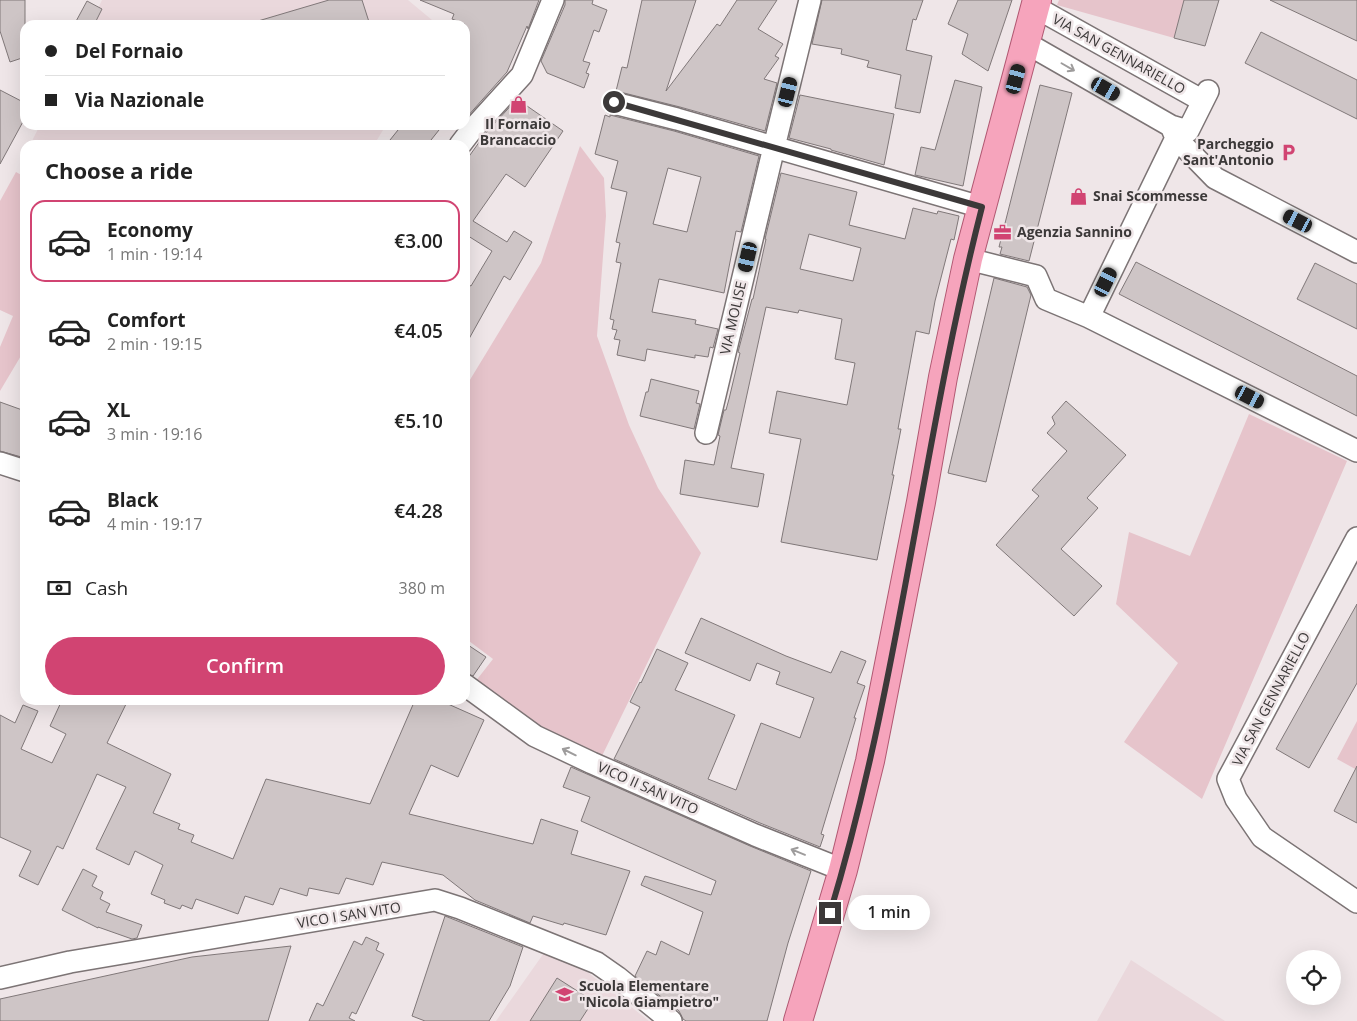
<!DOCTYPE html>
<html lang="en">
<head>
<meta charset="utf-8">
<style>
  :root { --surface:#fff; --page:#f6f6f6; --text:#222; --muted:#767676; --line:#e0e0e0; --accent:#d14472 }
  body { margin:0; font-family:"Open Sans",sans-serif; background:var(--page); color:var(--text); height:100vh; display:flex; flex-direction:column; font-size:19px; white-space:nowrap }
  * { box-sizing:border-box; margin:0 }
  p { font-size:16px; color:var(--muted) }
  .icon { flex:none; width:28px; height:28px; fill:none; stroke:currentColor; stroke-width:2; stroke-linecap:round; stroke-linejoin:round }
  .map { position:relative; flex:1; overflow:hidden }
  .panel { position:absolute; left:20px; top:140px; width:450px; height:565px; display:flex; flex-direction:column; background:var(--surface); border-radius:15px; box-shadow:0 5px 20px #0002 }
  .panel>* { flex:none }
  .top-card { position:absolute; left:20px; top:20px; width:450px; height:110px; border-radius:15px; box-shadow:0 5px 20px #0002; display:grid; align-content:center; height:110px; padding:0 25px; background:var(--surface) }
  .buttons { position:absolute; left:1286px; top:950px; display:grid; gap:10px }
  .buttons a { display:grid; place-items:center; width:55px; height:55px; border-radius:50%; background:var(--surface); box-shadow:0 5px 20px #0002; font-size:25px }
  .end { position:absolute; width:22px; height:22px; margin:-11px; border:6px solid #3c3939; background:#fff; box-shadow:0 0 0 2px #fff }
  .from { border-radius:50% }
  .bubble { position:absolute; height:35px; border-radius:18px; background:var(--surface); box-shadow:0 5px 20px #0002; font-size:16px; font-weight:600; line-height:35px; text-align:center }
  .car { position:absolute; width:15px; height:30px; margin:-15px -8px; border-radius:6px; box-shadow:0 0 4px 1px #0007; background:linear-gradient(#222 24%,#8ab4d8 0 40%,#222 0 76%,#8ab4d8 0 86%,#222 0) }
  .top-card b { display:flex; align-items:center; gap:18px; height:48px; font-size:19px }
  .top-card b+b { border-top:1px solid var(--line) }
  .top-card i { width:12px; height:12px; background:var(--text) }
  ul { padding:0; list-style:none }
  li { display:flex; align-items:center; gap:15px; height:82px; margin:0 10px 8px; padding:0 15px; border:2px solid transparent; border-radius:15px }
  li div { flex:1 }
  li b { display:block; font-size:19px }
  li em { font-style:normal; font-weight:600 }
  li.active { border-color:var(--accent) }
  li>.icon { width:45px; height:45px; stroke-width:1.5 }
  h2 { padding:0 25px; font-size:22px; line-height:60px }
  .pay { display:flex; align-items:center; gap:12px; height:55px; padding:0 25px; font-size:19px }
  .pay p { margin-inline-start:auto }
  .action { display:flex; gap:10px; margin-top:auto; padding:10px 25px }
  .action a { flex:1; height:58px; border-radius:30px; background:var(--accent); color:#fff; font-size:20px; font-weight:600; line-height:58px; text-align:center }
  .map>svg:first-child { display:block }
  .built { fill:#ead8dc }
  .green { fill:#e6c4cb }
  .building { fill:#cec5c6; stroke:#807879; fill-rule:evenodd }
  .lines { fill:none; stroke-linecap:round; stroke-linejoin:round }
  .minor-casing { stroke:#7c7475; stroke-width:24 }
  .primary-casing { stroke:#b15872; stroke-width:30 }
  .minor { stroke:#fff; stroke-width:21 }
  .primary { stroke:#f6a4bc; stroke-width:28 }
  .oneway { stroke:#9e9c9c }
  .route { stroke:#3c3939; stroke-width:6 }
  .labels { text-anchor:middle; stroke-width:5; stroke-linejoin:round; paint-order:stroke }
  .street-label { font-size:14px; fill:#3c3939; stroke:#efe6e8 }
  .poi-label { font-size:14px; font-weight:bold; fill:#3c3939; stroke:#efe6e8; text-anchor:start }
</style>
</head>
<body>
<div class="map">
<svg width="1357" height="1021" viewBox="0 0 1357 1021">
  <rect width="100%" height="100%" fill="#efe6e8"/>
  <path class="built" d="M102,0H408L438,25H90Z
    M40,125H386L374,145H30Z
    M546,950L581,967L649,1021H496Z
    M1131,960L1225,1021H1097Z"/>
  <path class="green" d="M1059,0H1184L1174,38L1057,5Z
    M580,146L604,178L606,216L597,336L629,425L658,488L701,553L600,760L537,730L475,682L493,659L465,638V388L541,263Z
    M16,172L25,177V349L0,391V347L13,316L0,310V201Z
    M1249,414L1347,461L1202,799L1124,742L1178,663L1116,604L1129,532L1190,556Z
    M1357,721V770L1337,759Z"/>
  <path class="building" d="M0,0H25V57L10,62L0,31Z
    M329,0H362L370,25H259L258,21Z
    M420,0H539L528,29L527,26L507,72L466,118L465,117V24L452,19L454,14Z
    M565,0H593L592,4L607,10L599,32L594,30L583,61L590,63L586,73L589,74L584,88L547,73L541,61L565,5Z
    M642,0H696L666,91L717,24L720,26L737,0H777L758,29L783,44L775,56L779,58L764,79L777,83L765,131L680,107L616,91L622,67L627,68Z
    M822,0H923L916,20L913,19L906,50L932,56L920,113L895,108L901,75L867,67L869,61L841,54L842,49L812,44Z
    M958,0H1012L988,71L962,54L968,34L948,24Z
    M1184,0H1219L1205,46L1174,38Z
    M1270,0H1357V41Z
    M87,1L102,9L94,25H74Z
    M1261,32L1357,80V119L1245,63Z
    M955,80L982,87L963,186L915,175L921,147L935,150Z
    M1040,85L1072,93L1029,261L1000,254L1002,247H999Z
    M0,90L25,103V118L0,164Z
    M800,95L894,114L884,165L831,150V149L789,138Z
    M517,99L563,131L525,187L506,174L473,221L507,242L514,231L532,242L510,280L504,276L465,346V283L471,286L492,251L465,234V162L485,134Z
    M605,115L610,117V115L674,131L759,156L741,232L736,231L724,293L659,279L652,312L696,320L695,324L718,329L713,348L710,347L708,357L695,355V358L647,349L645,361L617,355L620,340L614,339L617,330L612,329L614,320L610,319L621,263L616,262L620,243L616,242L627,192L611,188L618,161L595,154ZM668,168L701,177L687,232L653,224Z
    M402,125H443L427,145H386Z
    M781,173L857,192L849,225L905,239L913,208L937,214L938,211L959,216L954,240L951,239L935,301L929,334L916,331L898,429H901L892,475H894L877,560L781,542L801,439L769,433L777,391L847,405L855,363L835,359L842,319L799,310L798,313L766,307L731,468L764,474L758,507L680,494L685,460L714,465L720,436L718,435L724,410H726L729,399L740,353L738,352L752,299H753L766,239H765ZM809,234L861,248L853,281L800,269Z
    M1136,262L1357,376V416L1119,294Z
    M1315,263L1357,284V329L1297,299Z
    M994,278L1027,287L1031,295L986,482L948,473Z
    M651,379L699,391L696,403L700,404L694,429L640,416L646,392H648Z
    M1066,401L1126,455L1087,498L1098,508L1061,549L1102,586L1074,616L996,545L1039,496L1032,490L1067,451L1047,433L1055,424L1052,417Z
    M0,402L25,411V458L0,451Z
    M1357,604V683L1309,768L1276,749Z
    M701,618L786,656L831,673L841,651L866,661L857,683L865,686L854,718H856L821,834L824,835L820,847L760,823L614,759L640,707L630,702L640,682L641,683L657,649L688,663L675,690L735,715L708,779L736,790L761,723L800,738L814,698L776,684L780,672L757,663L750,681L685,653Z
    M465,643L486,657L473,676L465,673Z
    M62,700H128L107,743L171,774L153,813L180,824L178,829L194,835L191,842L233,859L266,779L370,804L415,700H439L484,720L458,777L431,765L409,814L533,844L541,819L578,831L571,854L630,871L606,935L564,923L563,925L533,916L530,923L475,900L443,875L382,862L373,885L346,878L339,894L309,888L307,896L280,888L273,905L245,896L238,914L196,899L192,909L182,905L180,909L164,903L165,900L151,894L163,865L135,851L129,865L96,849L126,787L97,774L63,849L57,846L38,885L19,876L31,851L0,837V715L15,723L23,705L38,711L21,749L52,763L66,734L50,726Z
    M1357,766V823L1334,811Z
    M571,767L750,846L811,871L788,943L767,1021H686L683,1019L679,1011L635,976L647,951L656,955L661,941L689,955L703,912L641,885L645,876L711,895L716,881L581,821L590,797L563,787Z
    M83,869L97,876L92,886L103,892L100,899L110,904L106,912L142,925L137,938L132,939L98,927V928L62,910Z
    M445,916L523,947L510,986L489,1021H425L412,1016Z
    M366,937L379,943L376,950L384,954L356,1014L352,1012L349,1018L355,1021H309L317,1003L323,1006L354,941L362,945Z
    M291,946L268,1021H0V999L192,957Z
    M557,978L593,1001L580,1021H530Z"/>
  <g class="lines">
    <defs>
      <path id="minor" d="M1035,7L1203,101
        M1026,43L1171,126L1188,131L1208,91
        M614,103L677,119L981,207
        M1171,126L1176,138L1215,178L1357,252
        M460,145L470,132L522,75L553,0
        M968,259L1036,276L1046,299L1089,317L1357,451
        M1089,317L1176,138
        M706,433L774,147L810,0
        M0,463L25,471
        M1357,538L1228,779L1236,799L1262,837L1357,902
        M465,685L535,736L592,763L755,835L843,870
        M0,978L70,962L435,900L460,908L597,963L617,977L671,1021"/>
      <path id="primary" d="M798,1021L843,870L870,761L921,502L943,377L968,259L1037,0"/>
    </defs>
    <use href="#minor" class="minor-casing"/>
    <use href="#primary" class="primary-casing"/>
    <use href="#minor" class="minor"/>
    <use href="#primary" class="primary"/>
  </g>
  <defs><path id="oneway-shaft" d="M-6 0H5M1.5-3L5.5 0L1.5 3" fill="none" stroke-width="1.6" stroke-linecap="round" stroke-linejoin="round" transform="scale(1.25)"/></defs>
  <g class="oneway">
    <use href="#oneway-shaft" transform="translate(1068 67) rotate(30)"/>
    <use href="#oneway-shaft" transform="translate(569 752) rotate(-154)"/>
    <use href="#oneway-shaft" transform="translate(798 852) rotate(-158)"/>
  </g>
  <g class="lines">
    <path class="route" d="M614,102L982,207C922,441 900,682 830,913"/>
  </g>
  <defs>
    <symbol id="shop-bare" viewBox="-9 -9 18 18"><path d="M-5-2.5h2.3a2.7 3.5 0 0 1 5.4 0H5L5.5 6h-11ZM-1.5-2.5h3a1.5 2.3 0 0 0-3 0Z" fill="#d14472" stroke="#efe6e8" stroke-width="2.5" paint-order="stroke"/></symbol>
    <symbol id="parking-bare" viewBox="-9 -9 18 18"><path d="M-3.5-5.5H1a3.5 3.5 0 0 1 0 7H-1V5.5H-3.5ZM-1-3.4V-.6H.8a1.4 1.4 0 0 0 0-2.8Z" fill="#d14472" stroke="#efe6e8" stroke-width="2.5" paint-order="stroke"/></symbol>
    <symbol id="office-bare" viewBox="-9 -9 18 18"><path d="M-6-3h4V-5.5h4V-3h4V5H-6ZM-1-4.5V-3h2v-1.5ZM-6 0V1H6V0Z" fill="#d14472" stroke="#efe6e8" stroke-width="2.5" paint-order="stroke"/></symbol>
    <symbol id="school-bare" viewBox="-9 -9 18 18"><path d="M0-5L7-2L0 1L-7-2ZM-4 1L0 2.5L4 1V4Q0 6-4 4Z" fill="#d14472" stroke="#efe6e8" stroke-width="2.5" paint-order="stroke"/></symbol>
  </defs>
  <g fill-rule="evenodd">
    <use href="#shop-bare" x="506" y="92" width="25" height="25"/>
    <use href="#parking-bare" x="1276" y="140" width="25" height="25"/>
    <use href="#shop-bare" x="1066" y="184" width="25" height="25"/>
    <use href="#office-bare" x="990" y="220" width="25" height="25"/>
    <use href="#school-bare" x="552" y="982" width="25" height="25"/>
  </g>
  <g class="labels">
    <g class="street-label">
      <text transform="translate(1119 54) rotate(29)" y="5">VIA SAN GENNARIELLO</text>
      <text transform="translate(733 318) rotate(-77)" y="5">VIA MOLISE</text>
      <text transform="translate(1271 699) rotate(-62)" y="5">VIA SAN GENNARIELLO</text>
      <text transform="translate(648 788) rotate(24)" y="5">VICO II SAN VITO</text>
      <text transform="translate(349 915) rotate(-9)" y="5">VICO I SAN VITO</text>
    </g>
    <g class="poi-label">
      <text x="518" y="129" text-anchor="middle">Il Fornaio<tspan x="518" dy="16">Brancaccio</tspan></text>
      <text x="1274" y="149" text-anchor="end">Parcheggio<tspan x="1274" dy="16">Sant'Antonio</tspan></text>
      <text x="1093" y="201">Snai Scommesse</text>
      <text x="1017" y="237">Agenzia Sannino</text>
      <text x="579" y="991">Scuola Elementare<tspan x="579" dy="16">"Nicola Giampietro"</tspan></text>
    </g>
  </g>
</svg>
<div class="buttons">
<a><svg class="icon" aria-label="locate" viewBox="0 0 24 24"><circle cx="12" cy="12" r="6"/><path d="M12 2v4M12 18v4M2 12h4M18 12h4"/></svg></a>
</div>
<i class="end from" style="left:614px;top:102px"></i>
<i class="end" style="left:830px;top:913px"></i>
<div class="bubble" style="left:848px;top:895px;width:82px">1 min</div>
<i class="car" style="left:1016px;top:79px;rotate:15deg"></i>
<i class="car" style="left:1106px;top:89px;rotate:120deg"></i>
<i class="car" style="left:788px;top:92px;rotate:14deg"></i>
<i class="car" style="left:1298px;top:221px;rotate:297deg"></i>
<i class="car" style="left:748px;top:257px;rotate:193deg"></i>
<i class="car" style="left:1106px;top:282px;rotate:26deg"></i>
<i class="car" style="left:1250px;top:397px;rotate:117deg"></i>
<div class="top-card">
<b><i class="from"></i>Del Fornaio</b>
<b><i></i>Via Nazionale</b>
</div>
<section class="panel">
<h2>Choose a ride</h2>
<ul>
<li class="active"><svg class="icon" aria-label="car" viewBox="0 0 24 24"><path d="M5 17H2v-5l4-1 3-4h7l3 4 3 1v5h-3M9 17h6M6 11h13"/><circle cx="7" cy="17" r="2"/><circle cx="17" cy="17" r="2"/></svg><div><b>Economy</b><p>1 min · 19:14</p></div><em>€3.00</em></li>
<li><svg class="icon" aria-label="car" viewBox="0 0 24 24"><path d="M5 17H2v-5l4-1 3-4h7l3 4 3 1v5h-3M9 17h6M6 11h13"/><circle cx="7" cy="17" r="2"/><circle cx="17" cy="17" r="2"/></svg><div><b>Comfort</b><p>2 min · 19:15</p></div><em>€4.05</em></li>
<li><svg class="icon" aria-label="car" viewBox="0 0 24 24"><path d="M5 17H2v-5l4-1 3-4h7l3 4 3 1v5h-3M9 17h6M6 11h13"/><circle cx="7" cy="17" r="2"/><circle cx="17" cy="17" r="2"/></svg><div><b>XL</b><p>3 min · 19:16</p></div><em>€5.10</em></li>
<li><svg class="icon" aria-label="car" viewBox="0 0 24 24"><path d="M5 17H2v-5l4-1 3-4h7l3 4 3 1v5h-3M9 17h6M6 11h13"/><circle cx="7" cy="17" r="2"/><circle cx="17" cy="17" r="2"/></svg><div><b>Black</b><p>4 min · 19:17</p></div><em>€4.28</em></li>
</ul>
<div class="pay"><svg class="icon" aria-label="cash" viewBox="0 0 24 24"><path d="M3 7h18v10H3z"/><circle cx="12" cy="12" r="2"/></svg>Cash<p>380 m</p></div>
<div class="action"><a>Confirm</a></div>
</section>
</div>
</body>
</html>
